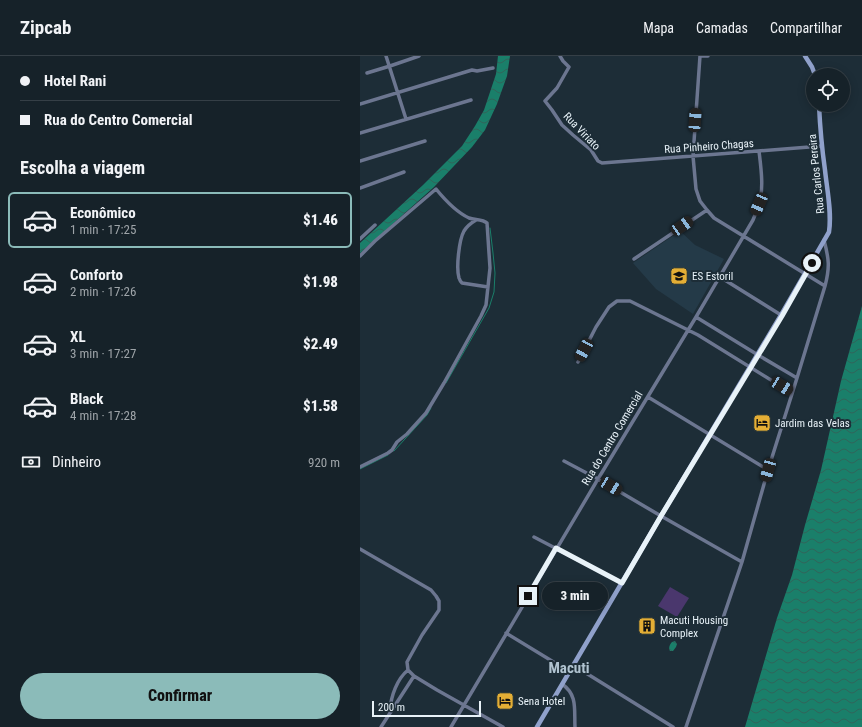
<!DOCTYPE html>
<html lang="pt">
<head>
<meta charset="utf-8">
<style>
  :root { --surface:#162229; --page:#1f2a31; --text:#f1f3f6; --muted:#9ea4a8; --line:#353f46; --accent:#8bbbb9 }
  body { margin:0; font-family:"Roboto Condensed",sans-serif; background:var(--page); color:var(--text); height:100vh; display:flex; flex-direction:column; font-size:15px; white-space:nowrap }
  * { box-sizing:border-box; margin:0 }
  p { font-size:13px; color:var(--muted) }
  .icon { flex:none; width:22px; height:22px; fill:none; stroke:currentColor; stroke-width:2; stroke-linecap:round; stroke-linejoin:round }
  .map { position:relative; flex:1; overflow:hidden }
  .sheet { display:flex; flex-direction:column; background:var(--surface); width:360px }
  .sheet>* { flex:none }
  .hud { display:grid; align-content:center; height:88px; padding:0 20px; background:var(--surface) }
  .fabs { position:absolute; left:446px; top:12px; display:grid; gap:8px }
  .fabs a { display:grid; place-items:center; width:44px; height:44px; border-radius:50%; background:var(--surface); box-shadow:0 2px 10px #0003,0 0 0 1px var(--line); font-size:20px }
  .scale { position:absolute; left:12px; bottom:10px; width:109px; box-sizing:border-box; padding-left:4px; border:2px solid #e8f2f8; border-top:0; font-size:11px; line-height:14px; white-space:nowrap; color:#e8f2f8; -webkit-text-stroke:3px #1d2d37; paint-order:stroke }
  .end { position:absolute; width:18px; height:18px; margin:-9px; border:5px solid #e8f2f8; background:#111; box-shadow:0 0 0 2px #111 }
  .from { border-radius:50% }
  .bubble { position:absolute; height:28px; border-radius:14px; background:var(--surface); box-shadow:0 2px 10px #0003,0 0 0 1px var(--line); font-size:13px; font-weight:800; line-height:28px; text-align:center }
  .car { position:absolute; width:12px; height:24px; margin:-12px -6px; border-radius:5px; box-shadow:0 0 3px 1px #0007; background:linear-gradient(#222 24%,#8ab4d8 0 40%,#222 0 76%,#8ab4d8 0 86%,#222 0) }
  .hud b { display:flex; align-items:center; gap:14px; height:38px; font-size:15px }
  .hud b+b { border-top:1px solid var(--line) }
  .hud i { width:10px; height:10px; background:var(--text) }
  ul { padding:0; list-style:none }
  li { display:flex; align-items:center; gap:12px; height:56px; margin:0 8px 6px; padding:0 12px; border:2px solid transparent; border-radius:6px }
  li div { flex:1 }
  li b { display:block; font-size:15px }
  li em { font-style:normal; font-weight:800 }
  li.selected { border-color:var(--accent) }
  li>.icon { width:36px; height:36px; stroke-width:1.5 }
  h2 { padding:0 20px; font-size:18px; line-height:48px }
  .pay { display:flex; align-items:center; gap:10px; height:44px; padding:0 20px; font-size:15px }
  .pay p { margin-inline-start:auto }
  .button { display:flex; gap:8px; margin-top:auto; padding:8px 20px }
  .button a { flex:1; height:46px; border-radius:24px; background:var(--accent); color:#111; font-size:16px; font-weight:800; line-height:46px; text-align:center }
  header { display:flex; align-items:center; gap:24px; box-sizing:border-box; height:56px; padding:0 20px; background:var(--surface); border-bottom:1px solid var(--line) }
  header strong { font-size:19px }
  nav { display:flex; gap:22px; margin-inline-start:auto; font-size:14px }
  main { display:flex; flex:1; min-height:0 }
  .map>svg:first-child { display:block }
  .built { fill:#243a48 }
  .garden { fill:#4a376d }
  .water { fill:url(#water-waves) }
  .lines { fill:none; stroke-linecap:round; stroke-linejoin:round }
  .stream { stroke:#1a7f6a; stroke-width:1 }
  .street { stroke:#6c7690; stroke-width:3.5 }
  .secondary { stroke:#90a1cb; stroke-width:4.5 }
  .route { stroke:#e8f2f8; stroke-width:5 }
  .labels { text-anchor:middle; stroke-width:4; stroke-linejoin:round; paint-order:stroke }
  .street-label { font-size:11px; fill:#e8f2f8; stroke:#1d2d37 }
  .poi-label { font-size:11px; fill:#e8f2f8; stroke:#1d2d37; text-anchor:start }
  .district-label { font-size:15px; font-weight:bold; fill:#b0c3d0; stroke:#1d2d37 }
</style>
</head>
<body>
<header>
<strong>Zipcab</strong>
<nav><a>Mapa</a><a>Camadas</a><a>Compartilhar</a></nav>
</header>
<main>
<section class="sheet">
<div class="hud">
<b><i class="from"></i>Hotel Rani</b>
<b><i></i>Rua do Centro Comercial</b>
</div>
<h2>Escolha a viagem</h2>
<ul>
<li class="selected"><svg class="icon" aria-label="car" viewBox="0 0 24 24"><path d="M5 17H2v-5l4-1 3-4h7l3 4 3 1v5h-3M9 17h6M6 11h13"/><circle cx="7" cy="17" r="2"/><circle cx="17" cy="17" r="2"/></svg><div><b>Econômico</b><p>1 min · 17:25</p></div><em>$1.46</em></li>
<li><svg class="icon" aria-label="car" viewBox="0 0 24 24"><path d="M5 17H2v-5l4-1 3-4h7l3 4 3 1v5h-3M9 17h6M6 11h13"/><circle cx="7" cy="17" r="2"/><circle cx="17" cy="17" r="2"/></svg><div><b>Conforto</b><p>2 min · 17:26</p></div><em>$1.98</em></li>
<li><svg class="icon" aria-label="car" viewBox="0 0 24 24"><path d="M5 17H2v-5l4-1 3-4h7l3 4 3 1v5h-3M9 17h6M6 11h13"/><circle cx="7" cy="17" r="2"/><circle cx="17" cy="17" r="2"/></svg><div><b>XL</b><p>3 min · 17:27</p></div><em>$2.49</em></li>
<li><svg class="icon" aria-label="car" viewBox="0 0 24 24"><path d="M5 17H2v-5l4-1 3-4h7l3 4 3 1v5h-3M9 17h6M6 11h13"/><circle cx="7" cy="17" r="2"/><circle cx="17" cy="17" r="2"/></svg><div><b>Black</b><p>4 min · 17:28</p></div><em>$1.58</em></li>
</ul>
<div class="pay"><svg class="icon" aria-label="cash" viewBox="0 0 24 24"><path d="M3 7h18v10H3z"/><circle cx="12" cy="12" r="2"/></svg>Dinheiro<p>920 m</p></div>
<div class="button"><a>Confirmar</a></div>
</section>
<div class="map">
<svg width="502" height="671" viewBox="0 0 502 671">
  <defs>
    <pattern id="water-waves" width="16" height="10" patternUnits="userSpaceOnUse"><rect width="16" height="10" fill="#1a7f6a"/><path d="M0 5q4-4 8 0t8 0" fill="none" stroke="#30645a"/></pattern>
  </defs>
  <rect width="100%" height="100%" fill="#1d2d37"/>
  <path class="built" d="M320,175L335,189L364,203L333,258L296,233L273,207Z"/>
  <path class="garden" d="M310,531L329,542L317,561L298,550Z"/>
  <path class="water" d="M138,0H150L147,20L137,48L125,74L112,91L74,131L0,197V187L63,129L102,90L115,70L124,54L136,18Z
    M502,250V671H385L417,562L432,519L445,469L461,414L481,325Z
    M315,585L317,588L316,591L313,595H310C308,592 310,588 312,586Z"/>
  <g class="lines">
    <path class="stream" d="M86,327L129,252L134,236L135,217L133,197L130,172
      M34,395L67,359L71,352
      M0,413L28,399"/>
    <path class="street" d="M26,0L46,63
      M200,0L203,5L209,11L197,32L185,45L192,54L202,69L213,79L231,94L238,105L242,107L462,90
      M340,0L333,100L336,133L340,145L347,154L354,162L465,230
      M340,0H348
      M7,17L30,10L59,0
      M0,48L112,14L117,15L133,12
      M0,77L111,44
      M0,105L65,85
      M0,132L44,116
      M116,164C111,167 107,170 104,175C99,184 96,212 99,222C100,225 100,225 102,227L128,231
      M0,183L15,169
      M0,200L15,185L76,133C85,144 96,156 109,162C115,164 123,163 127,167L130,212L126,249L121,260L84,327L66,357L47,378L37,386L32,394L28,397L0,411
      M274,203L347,154
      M360,221L421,259
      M336,261L398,299L437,322
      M218,306L236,271L249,251L257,245H270L338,279L432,337
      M288,341L408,414
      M204,405L238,423L301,460L382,506
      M174,481L262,527
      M0,493L71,534L76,540L79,545V554L62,579L47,606L48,614L54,620
      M146,577L210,616
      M213,609L313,671
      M202,628C218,639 214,654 215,671
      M30,654C31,640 37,623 48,614
      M21,671L54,620L77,634L143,671
      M91,671L238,423L336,261L393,164C395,159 397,154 399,149C404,132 401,112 399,95
      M326,671L382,506L408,414L437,322L465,230C470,211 469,203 464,184"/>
    <path class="secondary" d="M445,0L452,11L455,19
      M177,671L301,460L421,259L469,176C472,156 467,134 465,114C462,93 460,71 459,49"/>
  </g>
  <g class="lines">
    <path class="route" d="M168,540L196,492L262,527L301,460L422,260L452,207"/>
  </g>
  <defs>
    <symbol id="school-square" viewBox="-11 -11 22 22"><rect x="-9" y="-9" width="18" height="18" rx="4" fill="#e4ae35" stroke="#1d2d37"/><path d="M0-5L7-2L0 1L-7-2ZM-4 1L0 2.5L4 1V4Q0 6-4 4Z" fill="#111"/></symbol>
    <symbol id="hotel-square" viewBox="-11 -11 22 22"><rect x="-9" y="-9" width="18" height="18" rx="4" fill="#e4ae35" stroke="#1d2d37"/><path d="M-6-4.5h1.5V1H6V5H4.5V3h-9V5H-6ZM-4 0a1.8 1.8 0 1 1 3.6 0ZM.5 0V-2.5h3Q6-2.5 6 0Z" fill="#111"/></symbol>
    <symbol id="building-square" viewBox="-11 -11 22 22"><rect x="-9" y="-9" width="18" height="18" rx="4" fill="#e4ae35" stroke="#1d2d37"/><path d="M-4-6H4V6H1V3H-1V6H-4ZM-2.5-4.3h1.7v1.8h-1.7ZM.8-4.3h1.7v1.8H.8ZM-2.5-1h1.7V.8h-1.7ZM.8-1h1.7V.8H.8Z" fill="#111"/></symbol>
  </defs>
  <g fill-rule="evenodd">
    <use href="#school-square" x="309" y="210" width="20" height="20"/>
    <use href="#hotel-square" x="392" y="357" width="20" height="20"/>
    <use href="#building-square" x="277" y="560" width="20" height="20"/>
    <use href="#hotel-square" x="135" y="635" width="20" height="20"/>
  </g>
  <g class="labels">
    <g class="street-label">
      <text transform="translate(222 75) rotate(46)" y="4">Rua Viriato</text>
      <text transform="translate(349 90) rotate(-4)" y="4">Rua Pinheiro Chagas</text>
      <text transform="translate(456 118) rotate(-96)" y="4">Rua Carlos Pereira</text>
      <text transform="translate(252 382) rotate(-59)" y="4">Rua do Centro Comercial</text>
    </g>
    <g class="poi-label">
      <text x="332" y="224">ES Estoril</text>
      <text x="415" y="371">Jardim das Velas</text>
      <text x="300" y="568">Macuti Housing<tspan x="300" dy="13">Complex</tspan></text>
      <text x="158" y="649">Sena Hotel</text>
    </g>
    <g class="district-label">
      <text x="209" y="617">Macuti</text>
    </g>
  </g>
</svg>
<div class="fabs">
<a><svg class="icon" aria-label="locate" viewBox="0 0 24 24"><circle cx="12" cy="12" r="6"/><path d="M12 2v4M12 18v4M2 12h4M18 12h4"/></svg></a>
</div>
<div class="scale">200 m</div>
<i class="end from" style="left:452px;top:207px"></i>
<i class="end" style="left:168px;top:540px"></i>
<div class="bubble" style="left:182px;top:526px;width:66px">3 min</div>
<i class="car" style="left:335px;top:64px;rotate:4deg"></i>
<i class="car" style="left:399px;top:148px;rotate:203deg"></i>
<i class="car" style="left:322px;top:170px;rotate:56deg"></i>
<i class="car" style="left:224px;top:294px;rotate:208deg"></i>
<i class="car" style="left:422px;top:330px;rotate:122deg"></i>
<i class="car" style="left:408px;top:414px;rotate:196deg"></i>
<i class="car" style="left:251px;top:430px;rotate:121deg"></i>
</div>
</main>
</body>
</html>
